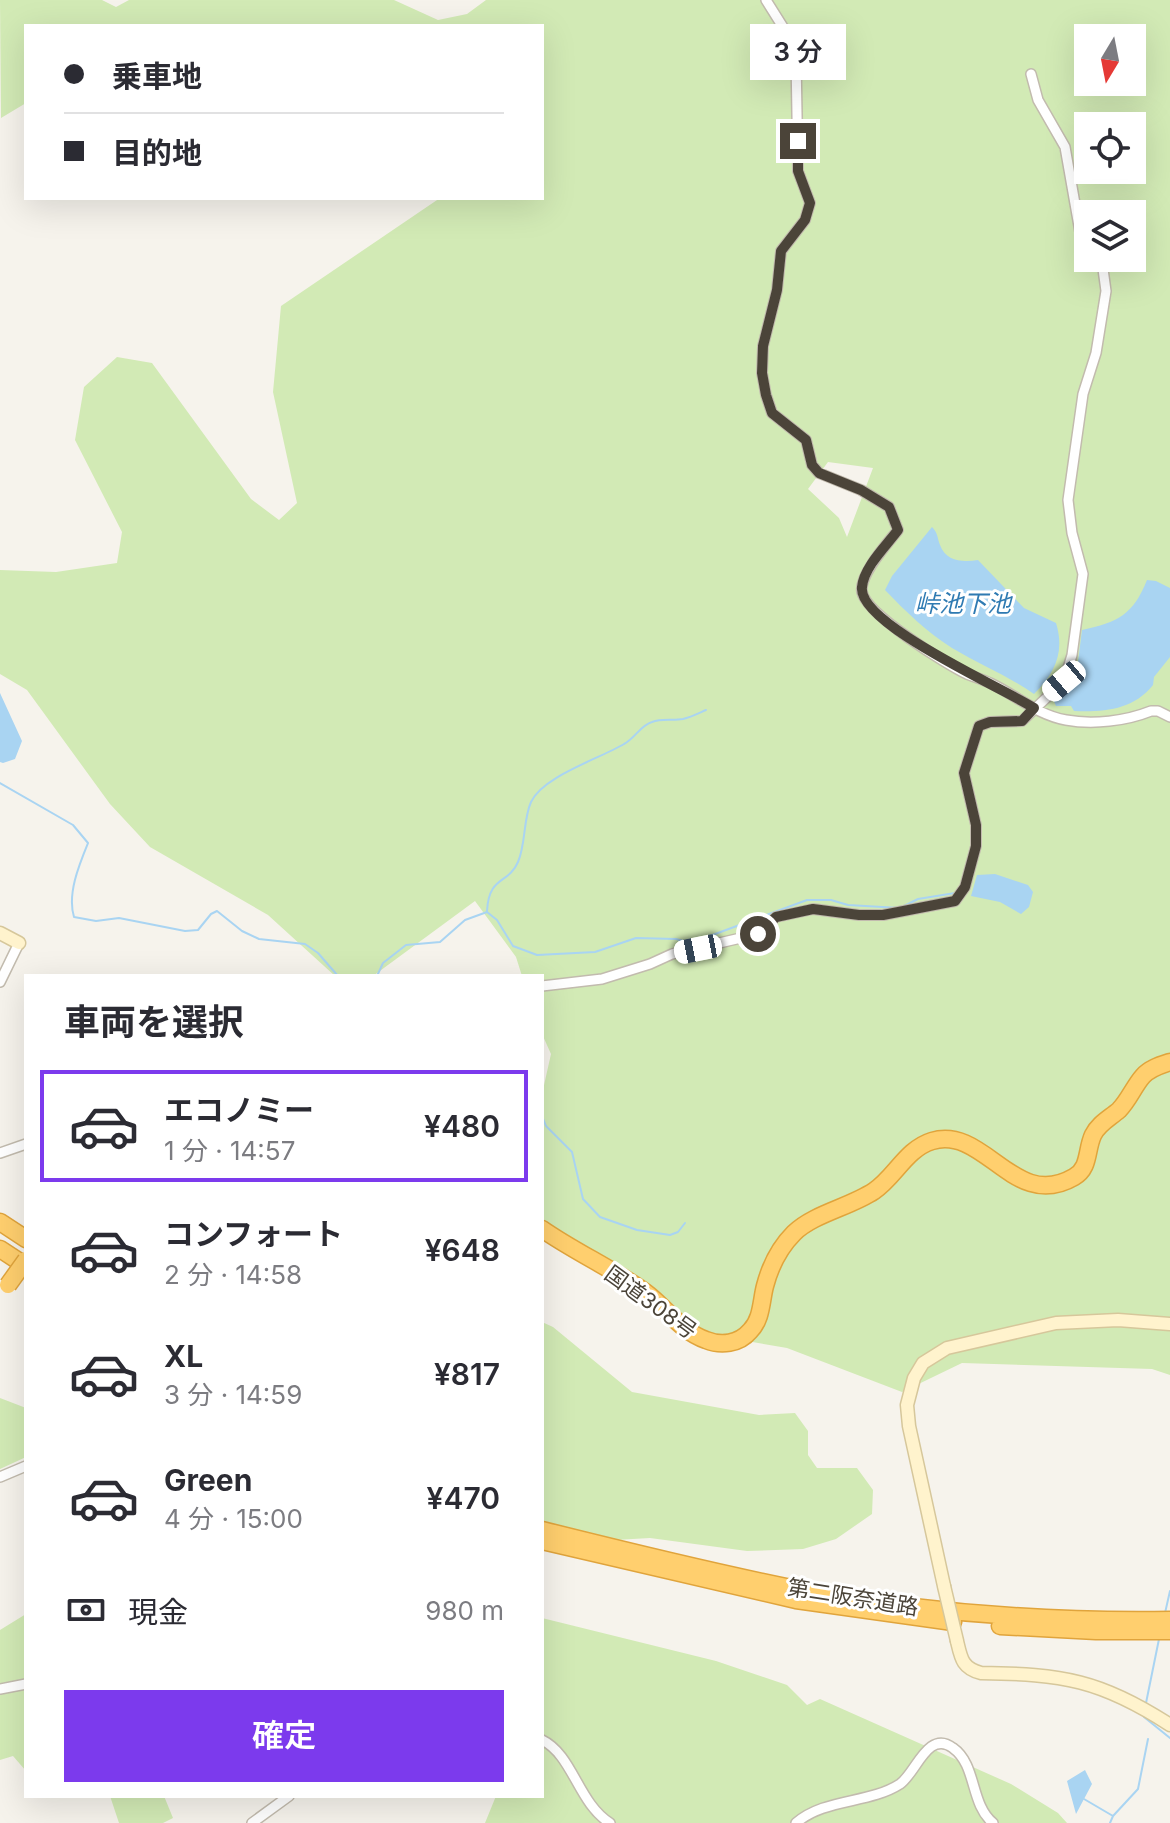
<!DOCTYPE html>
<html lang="ja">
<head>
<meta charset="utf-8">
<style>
  :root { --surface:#fff; --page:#f2f2f3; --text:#2b2b33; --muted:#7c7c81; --line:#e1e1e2; --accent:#7c3aed }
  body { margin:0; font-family:Inter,"Noto Sans JP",sans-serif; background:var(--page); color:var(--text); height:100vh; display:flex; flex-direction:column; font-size:30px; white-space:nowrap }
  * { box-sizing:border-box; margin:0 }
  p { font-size:26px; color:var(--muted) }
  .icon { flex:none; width:44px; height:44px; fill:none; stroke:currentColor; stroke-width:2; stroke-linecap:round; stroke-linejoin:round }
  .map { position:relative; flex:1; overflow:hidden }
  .drawer { position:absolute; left:24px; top:974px; width:520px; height:824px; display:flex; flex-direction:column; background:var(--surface); border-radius:0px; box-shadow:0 8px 32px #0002 }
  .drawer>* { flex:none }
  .banner { position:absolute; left:24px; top:24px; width:520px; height:176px; border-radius:0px; box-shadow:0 8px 32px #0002; display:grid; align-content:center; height:176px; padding:0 40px; background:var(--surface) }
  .needle { width:52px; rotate:190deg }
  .buttons { position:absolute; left:1074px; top:24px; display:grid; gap:16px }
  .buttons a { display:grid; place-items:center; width:72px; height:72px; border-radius:0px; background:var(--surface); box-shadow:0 8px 32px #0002; font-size:40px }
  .end { position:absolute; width:36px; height:36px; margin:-18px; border:10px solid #4b4439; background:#fff; box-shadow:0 0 0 4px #fff }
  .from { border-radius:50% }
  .bubble { position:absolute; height:56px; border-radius:0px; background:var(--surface); box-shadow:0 8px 32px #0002; font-size:26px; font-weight:600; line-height:56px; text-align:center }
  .car { position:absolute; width:24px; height:48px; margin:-24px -12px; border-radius:10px; box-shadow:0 0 6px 2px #0007; background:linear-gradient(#fff 24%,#345 0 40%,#fff 0 76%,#345 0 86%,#fff 0) }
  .banner b { display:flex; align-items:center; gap:28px; height:76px; font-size:30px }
  .banner b+b { border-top:2px solid var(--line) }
  .banner i { width:20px; height:20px; background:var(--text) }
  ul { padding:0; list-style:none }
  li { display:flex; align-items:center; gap:24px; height:112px; margin:0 16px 12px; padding:0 24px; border:4px solid transparent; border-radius:0px }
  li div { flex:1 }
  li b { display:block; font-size:30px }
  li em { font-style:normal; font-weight:600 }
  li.on { border-color:var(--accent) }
  li>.icon { width:72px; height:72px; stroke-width:1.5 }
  h2 { padding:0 40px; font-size:36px; line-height:96px }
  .pay { display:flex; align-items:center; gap:20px; height:88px; padding:0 40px; font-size:30px }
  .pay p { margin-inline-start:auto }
  .cta { display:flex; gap:16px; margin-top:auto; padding:16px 40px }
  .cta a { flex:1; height:92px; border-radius:0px; background:var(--accent); color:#fff; font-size:32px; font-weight:600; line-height:92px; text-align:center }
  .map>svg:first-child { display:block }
  .green { fill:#d2eab5; fill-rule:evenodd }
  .water { fill:#a9d4f2 }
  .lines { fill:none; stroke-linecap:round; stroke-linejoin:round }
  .stream { stroke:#a9d4f2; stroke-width:2 }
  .street-casing { stroke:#c2bbae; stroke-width:12 }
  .secondary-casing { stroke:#d6c79b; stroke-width:15 }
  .highway-casing { stroke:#e0a43c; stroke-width:19 }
  .street { stroke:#fff; stroke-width:9 }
  .secondary { stroke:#fff3cd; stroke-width:12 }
  .highway { stroke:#ffcf6e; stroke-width:16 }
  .secondary-bridge-casing { stroke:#d6c79b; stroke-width:15; stroke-linecap:butt }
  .highway-bridge-casing { stroke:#e0a43c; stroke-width:19; stroke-linecap:butt }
  .secondary-bridge { stroke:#fff3cd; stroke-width:12 }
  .highway-bridge { stroke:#ffcf6e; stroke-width:16 }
  .route { stroke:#4b4439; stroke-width:10 }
  .labels { text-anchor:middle; stroke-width:6; stroke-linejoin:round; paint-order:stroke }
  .street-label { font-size:22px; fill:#4b4439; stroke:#fff }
  .water-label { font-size:24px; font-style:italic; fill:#2e7ab2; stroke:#fff }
</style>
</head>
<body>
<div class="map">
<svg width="1170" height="1823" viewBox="0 0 1170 1823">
  <rect width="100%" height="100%" fill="#f6f3ec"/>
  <path class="green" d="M0,0H102L116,7L129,0H394L438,20L467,14L486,0H1170V1375L1152,1369L962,1363L902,1392L787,1348L706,1334L542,1225V1094L551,1054L542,1034V976H522L516,957L475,901L373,976H335L268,915L150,847L110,804L27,690L0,674V570L56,572L117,563L122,532L75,440L84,387L117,357L152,363L251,499L279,520L297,503L273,392L281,306L440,198H542V26H26V103L1,118ZM1088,38H1132V82H1088ZM1088,126H1132V170H1088ZM1088,214H1132V258H1088ZM828,462L873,468L847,537L839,518L808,489Z
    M542,1322L553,1327L632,1392L759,1415L795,1413L808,1431V1455L817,1468H857L873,1490L872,1514L836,1539L803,1549L747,1551L650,1538L598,1541L542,1531Z
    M0,1398L26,1408V1457L0,1469Z
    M26,1614V1771L13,1756L0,1760V1630Z
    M542,1618L716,1661L787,1685L807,1705L820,1699L1011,1784L1058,1813L1067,1823H485L496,1796H542Z
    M110,1796H164L173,1818L163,1823H119Z"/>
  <path class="water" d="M932,527C938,533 937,537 940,545C946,562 963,562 978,560L1024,608L1056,623C1065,652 1055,673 1034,694C1008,676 979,664 952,648C927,632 905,611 885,590L892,576Z
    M1147,580L1156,581L1170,588V657L1154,677L1153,685C1133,710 1105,712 1074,711L1071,706H1056L1053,699L1076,678L1082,630C1118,622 1133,615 1147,580Z
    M0,693L22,741L15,759L3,763L0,762Z
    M995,874L1028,885L1033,892L1029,907L1021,914L1000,902L971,896L977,875Z
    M1085,1770L1092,1784L1076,1814L1067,1781Z"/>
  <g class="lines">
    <path class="stream" d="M0,783L73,825L88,843C79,865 67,894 74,917L96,921L119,918L185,931L198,930L211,914L217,911L242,931L259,939L305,944L318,953L338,976
      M487,911C489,875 508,885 518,862C526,843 523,820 531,802C543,776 599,759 624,744C635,738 641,725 652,722C662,718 673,721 683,719C691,717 699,713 706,710
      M377,976L383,963L406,945L440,942L465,920L487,912L497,920L513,946L537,955L595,952L636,938L676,939L691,943L807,900H831L848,905L900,908L918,899L955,893
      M542,1116L546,1126L572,1152L583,1199L600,1217L637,1230L670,1235L678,1232L685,1223
      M1165,1613L1170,1591
      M1146,1703L1159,1639
      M1144,1717L1170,1738
      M1084,1799L1113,1816
      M1110,1823L1113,1816L1138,1789L1148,1739"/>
    <defs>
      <path id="street" d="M766,0L793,43L796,58L798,171L810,203L805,220L781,251L777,290L763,346L762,373L766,395L772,413L806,440L812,465L819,473L861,490L889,507L898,530C887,544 859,575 862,592C866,614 946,664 967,674C974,677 982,679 990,683C1016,695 1037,715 1066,720C1093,725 1126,721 1151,711H1158L1170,717
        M1031,74L1038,100L1065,147L1080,232L1088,251
        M0,982L19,943
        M542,986L602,979L650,964L672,954L758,934L776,917L813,909L859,915H883L955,901L965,887L976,846V825L964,773L979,726L990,722L1022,721L1064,681L1072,655L1083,574L1072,533L1068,500L1083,394L1096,353L1106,291L1103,269L1094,258
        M0,1153L26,1144
        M0,1477L26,1466
        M0,1689L26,1684
        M542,1740C573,1755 578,1803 610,1823
        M252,1823L289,1796
        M796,1823C825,1798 869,1804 900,1784C916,1773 928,1729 953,1748C977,1765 970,1804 993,1823"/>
      <path id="secondary" d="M0,933L19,943
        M944,1586L909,1426L907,1405L914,1378L923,1363L947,1348L1056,1323L1118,1320L1170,1324
        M957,1641C961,1658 962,1668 981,1673C1062,1674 1101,1680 1170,1725"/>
      <path id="highway" d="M0,1222L26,1239
        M542,1229C575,1252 613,1269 645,1292C667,1308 680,1331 706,1340C721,1346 739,1344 750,1331C762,1319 761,1301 765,1286C770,1267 780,1247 794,1233C813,1214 850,1207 874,1191C895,1177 906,1149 932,1141C985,1125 1014,1212 1074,1177C1090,1168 1086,1150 1093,1135C1098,1124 1110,1118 1119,1110C1129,1100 1134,1086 1143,1076C1150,1068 1161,1065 1170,1062
        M0,1249L26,1266
        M542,1530C626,1551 711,1572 796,1589C919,1612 1045,1622 1170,1620
        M542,1541L796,1600L953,1622
        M1000,1626L1096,1631H1170"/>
    </defs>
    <use href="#street" class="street-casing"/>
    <use href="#secondary" class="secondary-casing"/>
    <use href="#highway" class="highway-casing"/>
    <use href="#street" class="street"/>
    <use href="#secondary" class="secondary"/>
    <use href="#highway" class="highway"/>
    <defs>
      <path id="secondary-bridge" d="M944,1586L957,1641"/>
      <path id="highway-bridge" d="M8,1285L26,1260"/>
    </defs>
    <use href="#secondary-bridge" class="secondary-bridge-casing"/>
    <use href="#highway-bridge" class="highway-bridge-casing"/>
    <use href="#secondary-bridge" class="secondary-bridge"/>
    <use href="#highway-bridge" class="highway-bridge"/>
  </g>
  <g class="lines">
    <path class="route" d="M758,934L776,917L813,909L859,915H883L955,901L965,887L976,846V825L964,773L979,726L990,722L1022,721L1034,708C1005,689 857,624 862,587C864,567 886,546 898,530L889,507L861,490L819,473L812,465L806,440L772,413L766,395L762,373L763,346L777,290L781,251L805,220L810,203L798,171V141"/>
  </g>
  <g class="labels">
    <g class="street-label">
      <text transform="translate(651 1302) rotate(36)" y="8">国道308号</text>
      <text transform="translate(853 1597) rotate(9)" y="8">第二阪奈道路</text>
    </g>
    <g class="water-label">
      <text x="963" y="612">峠池下池</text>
    </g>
  </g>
</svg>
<div class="buttons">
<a><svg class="needle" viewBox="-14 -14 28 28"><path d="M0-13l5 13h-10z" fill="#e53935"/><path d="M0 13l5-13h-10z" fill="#7c7c81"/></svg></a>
<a><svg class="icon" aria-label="locate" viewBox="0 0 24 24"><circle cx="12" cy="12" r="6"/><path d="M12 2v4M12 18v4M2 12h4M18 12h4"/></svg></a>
<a><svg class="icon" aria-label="layers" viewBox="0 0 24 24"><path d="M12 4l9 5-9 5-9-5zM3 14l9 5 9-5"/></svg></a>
</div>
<i class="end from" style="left:758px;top:934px"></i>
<i class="end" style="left:798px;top:141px"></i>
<div class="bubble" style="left:750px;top:24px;width:96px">3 分</div>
<i class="car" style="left:1064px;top:681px;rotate:230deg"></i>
<i class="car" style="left:698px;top:949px;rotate:259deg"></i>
<div class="banner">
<b><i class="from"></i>乗車地</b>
<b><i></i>目的地</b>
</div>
<section class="drawer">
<h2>車両を選択</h2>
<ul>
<li class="on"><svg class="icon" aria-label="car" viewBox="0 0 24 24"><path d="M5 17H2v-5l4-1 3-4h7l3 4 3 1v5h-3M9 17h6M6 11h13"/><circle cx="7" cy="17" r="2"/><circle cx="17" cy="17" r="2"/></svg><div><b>エコノミー</b><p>1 分 · 14:57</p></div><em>¥480</em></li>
<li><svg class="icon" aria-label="car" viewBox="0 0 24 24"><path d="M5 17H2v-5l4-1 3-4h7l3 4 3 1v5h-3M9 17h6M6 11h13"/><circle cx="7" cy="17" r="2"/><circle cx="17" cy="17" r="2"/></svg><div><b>コンフォート</b><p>2 分 · 14:58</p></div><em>¥648</em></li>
<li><svg class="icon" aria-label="car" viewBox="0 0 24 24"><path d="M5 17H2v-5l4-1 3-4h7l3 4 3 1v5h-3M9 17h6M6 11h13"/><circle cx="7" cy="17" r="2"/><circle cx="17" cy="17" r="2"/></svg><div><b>XL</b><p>3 分 · 14:59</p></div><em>¥817</em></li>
<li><svg class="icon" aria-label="car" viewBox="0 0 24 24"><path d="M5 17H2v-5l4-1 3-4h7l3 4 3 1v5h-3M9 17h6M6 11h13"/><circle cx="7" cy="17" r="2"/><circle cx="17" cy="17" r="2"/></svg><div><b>Green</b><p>4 分 · 15:00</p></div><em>¥470</em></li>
</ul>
<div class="pay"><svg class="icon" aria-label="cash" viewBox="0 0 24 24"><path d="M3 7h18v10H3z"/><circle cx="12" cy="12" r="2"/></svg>現金<p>980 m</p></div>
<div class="cta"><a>確定</a></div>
</section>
</div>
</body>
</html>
